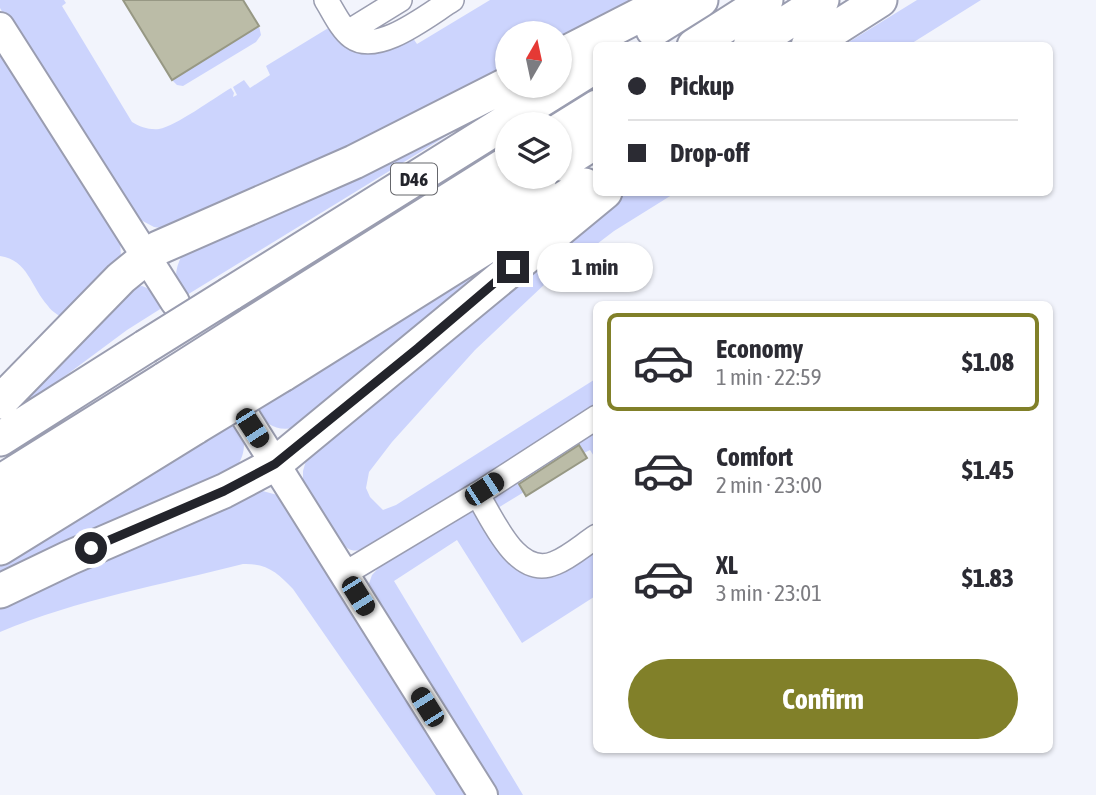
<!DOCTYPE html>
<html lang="en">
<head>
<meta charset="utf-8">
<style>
  :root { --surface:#fff; --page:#f2f2f3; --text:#2b2b33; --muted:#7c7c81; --line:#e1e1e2; --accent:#818029 }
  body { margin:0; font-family:"Asap Condensed",sans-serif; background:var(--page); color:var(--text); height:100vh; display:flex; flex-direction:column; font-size:26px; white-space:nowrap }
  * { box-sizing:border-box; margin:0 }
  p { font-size:23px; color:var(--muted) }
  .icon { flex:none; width:38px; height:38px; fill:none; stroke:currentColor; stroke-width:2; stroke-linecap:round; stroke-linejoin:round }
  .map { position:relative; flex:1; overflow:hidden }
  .drawer { position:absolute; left:593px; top:301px; width:460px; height:452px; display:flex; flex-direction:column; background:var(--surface); border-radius:10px; box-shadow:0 2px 5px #0004 }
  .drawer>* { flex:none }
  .banner { position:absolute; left:593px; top:42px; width:460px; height:154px; border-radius:10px; box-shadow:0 2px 5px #0004; display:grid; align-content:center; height:154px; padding:0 35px; background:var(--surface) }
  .needle { width:46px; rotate:9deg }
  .buttons { position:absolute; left:495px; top:21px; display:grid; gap:14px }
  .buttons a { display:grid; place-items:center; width:77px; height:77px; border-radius:50%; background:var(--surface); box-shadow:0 2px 5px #0004; font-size:35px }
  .end { position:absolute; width:32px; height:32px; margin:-16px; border:9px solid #23242b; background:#fff; box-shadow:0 0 0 4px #fff }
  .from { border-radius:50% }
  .bubble { position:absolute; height:49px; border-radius:24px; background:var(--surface); box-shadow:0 2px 5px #0004; font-size:23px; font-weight:700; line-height:49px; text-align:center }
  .car { position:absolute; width:21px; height:42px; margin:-21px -10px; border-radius:9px; box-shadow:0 0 5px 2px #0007; background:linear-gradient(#222 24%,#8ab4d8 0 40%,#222 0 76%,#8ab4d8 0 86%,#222 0) }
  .banner b { display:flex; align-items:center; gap:24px; height:66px; font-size:26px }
  .banner b+b { border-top:2px solid var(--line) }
  .banner i { width:18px; height:18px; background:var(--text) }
  ul { padding:12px 0 0; list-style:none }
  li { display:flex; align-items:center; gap:21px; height:98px; margin:0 14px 10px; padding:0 21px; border:4px solid transparent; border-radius:10px }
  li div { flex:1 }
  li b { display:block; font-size:26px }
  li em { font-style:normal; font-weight:700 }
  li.selected { border-color:var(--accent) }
  li>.icon { width:63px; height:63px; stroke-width:1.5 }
  .button { display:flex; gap:14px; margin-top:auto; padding:14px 35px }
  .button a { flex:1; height:80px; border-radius:42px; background:var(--accent); color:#fff; font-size:28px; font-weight:700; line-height:80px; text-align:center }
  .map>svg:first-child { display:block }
  .green { fill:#ccd4fd }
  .building { fill:#bbbca7; stroke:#979884; stroke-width:2 }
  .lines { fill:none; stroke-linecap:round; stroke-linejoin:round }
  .minor-casing { stroke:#9a9db0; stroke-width:26 }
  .major-casing { stroke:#9a9db0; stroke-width:32 }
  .highway-casing { stroke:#9a9db0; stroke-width:37 }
  .minor { stroke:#fff; stroke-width:23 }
  .major { stroke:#fff; stroke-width:28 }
  .highway { stroke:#fff; stroke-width:33 }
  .highway-bridge-casing { stroke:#9a9db0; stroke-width:37; stroke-linecap:butt }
  .highway-bridge { stroke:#fff; stroke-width:33 }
  .route { stroke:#23242b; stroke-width:9 }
  .labels { text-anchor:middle; stroke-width:5; stroke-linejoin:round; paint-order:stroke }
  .shield { fill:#fff; stroke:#65666b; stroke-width:2 }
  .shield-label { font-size:19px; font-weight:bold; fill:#23242b }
</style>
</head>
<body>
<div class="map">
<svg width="1096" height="795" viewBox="0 0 1096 795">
  <rect width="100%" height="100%" fill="#f2f4fc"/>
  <path class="green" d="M0,0H64L66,3L62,6L132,122C140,127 149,130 159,129C176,126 214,98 231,88L234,93L233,97L237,95L233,87L244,80L250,88L270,75L266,66L330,27L410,34L417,44L490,0H654L560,48V33H508L507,75L167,229L154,227L135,217L16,37L0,8Z
    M917,0H981L909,45H844Z
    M259,26L261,35L256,42L183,86L177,85L172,80Z
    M0,45L120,240L121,257L66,320C60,316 52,312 48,306C31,287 28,260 0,256Z
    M464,123L465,124L448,135L182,298C174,281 174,271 182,255Z
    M616,193H675L614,231L546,283L475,350L392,442L369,472L366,488L370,497L383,510L396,505L597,378V407L451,499L449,496L364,549C354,552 348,551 341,542L337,545L303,485V471L307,457Z
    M520,240L437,311L294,428C275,431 267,425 256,410Z
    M142,286L152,290L165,306L127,330L3,422L133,287Z
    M237,421C246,437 247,452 236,468L0,575V566L202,437Z
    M597,428V461L590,450L584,453L576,441Z
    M515,479L524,492L493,511L491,497Z
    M259,490L281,496L473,795H436L293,589C278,573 267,563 243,564C162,585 78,599 0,632V599Z
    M470,509L476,510L521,564L597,539V595L522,643L457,540L394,581L523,795H493L367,589L372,575L384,562Z"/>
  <path class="building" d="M123,0H243L259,26L172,80Z
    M579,445L587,458L526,496L519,484Z"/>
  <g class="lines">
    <defs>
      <path id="minor" d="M326,0C333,11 341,29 352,37C378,56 429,14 452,0
        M348,32L400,0
        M477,494C493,519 517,580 555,563C570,557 583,545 597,536
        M344,574L484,490L597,417"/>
      <path id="major" d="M0,27L175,302
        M245,416L483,795"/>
      <path id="highway" d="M653,30L701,0
        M694,46L766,0
        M750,46L822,0
        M808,46L880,0
        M560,56L669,0
        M560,130L597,107
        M560,164L597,141
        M230,294L597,65
        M250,325L508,163
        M265,349L540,177
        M282,375L585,185
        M0,402L121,278L158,248L354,162L508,84
        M0,439L145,347
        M0,482L165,379
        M0,514L180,402
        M0,548L196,427
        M0,591L69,558L224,491L275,464L605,192"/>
    </defs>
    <use href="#minor" class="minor-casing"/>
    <use href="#major" class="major-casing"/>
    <use href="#highway" class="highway-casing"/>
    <use href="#minor" class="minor"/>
    <use href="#major" class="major"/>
    <use href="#highway" class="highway"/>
    <defs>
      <path id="highway-bridge" d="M145,347L230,294
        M165,379L250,325
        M180,402L265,349
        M196,427L282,375"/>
    </defs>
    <use href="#highway-bridge" class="highway-bridge-casing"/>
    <use href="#highway-bridge" class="highway-bridge"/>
  </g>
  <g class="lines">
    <path class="route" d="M91,548L224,491L275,464L418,348L513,267"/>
  </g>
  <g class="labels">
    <rect class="shield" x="391" y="163.5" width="46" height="31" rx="5"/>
    <g class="shield-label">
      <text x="414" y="186">D46</text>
    </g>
  </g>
</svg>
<div class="buttons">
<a><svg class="needle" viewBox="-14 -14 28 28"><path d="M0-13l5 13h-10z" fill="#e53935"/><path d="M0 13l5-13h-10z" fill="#7c7c81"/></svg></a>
<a><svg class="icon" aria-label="layers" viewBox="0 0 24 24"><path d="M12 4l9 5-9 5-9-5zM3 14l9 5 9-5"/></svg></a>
</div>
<i class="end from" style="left:91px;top:548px"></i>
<i class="end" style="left:513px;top:267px"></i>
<div class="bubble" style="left:537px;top:243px;width:116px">1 min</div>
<i class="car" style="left:252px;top:428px;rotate:147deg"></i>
<i class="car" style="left:484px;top:489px;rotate:57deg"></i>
<i class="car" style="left:358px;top:596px;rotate:148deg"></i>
<i class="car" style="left:427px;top:707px;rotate:328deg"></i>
<div class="banner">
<b><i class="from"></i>Pickup</b>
<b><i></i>Drop-off</b>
</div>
<section class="drawer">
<ul>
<li class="selected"><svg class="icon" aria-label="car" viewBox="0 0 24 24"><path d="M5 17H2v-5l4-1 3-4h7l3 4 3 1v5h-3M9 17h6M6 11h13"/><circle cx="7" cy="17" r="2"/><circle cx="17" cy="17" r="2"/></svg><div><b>Economy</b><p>1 min · 22:59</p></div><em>$1.08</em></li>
<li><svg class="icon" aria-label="car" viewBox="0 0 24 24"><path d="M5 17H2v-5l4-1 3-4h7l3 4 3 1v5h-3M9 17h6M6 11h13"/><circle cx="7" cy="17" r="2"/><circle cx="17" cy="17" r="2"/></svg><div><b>Comfort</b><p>2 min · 23:00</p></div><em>$1.45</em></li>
<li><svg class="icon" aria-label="car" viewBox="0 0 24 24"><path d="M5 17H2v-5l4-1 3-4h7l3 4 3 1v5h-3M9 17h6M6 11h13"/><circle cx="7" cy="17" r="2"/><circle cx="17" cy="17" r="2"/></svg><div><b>XL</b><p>3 min · 23:01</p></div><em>$1.83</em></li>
</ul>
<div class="button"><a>Confirm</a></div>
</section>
</div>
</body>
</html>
